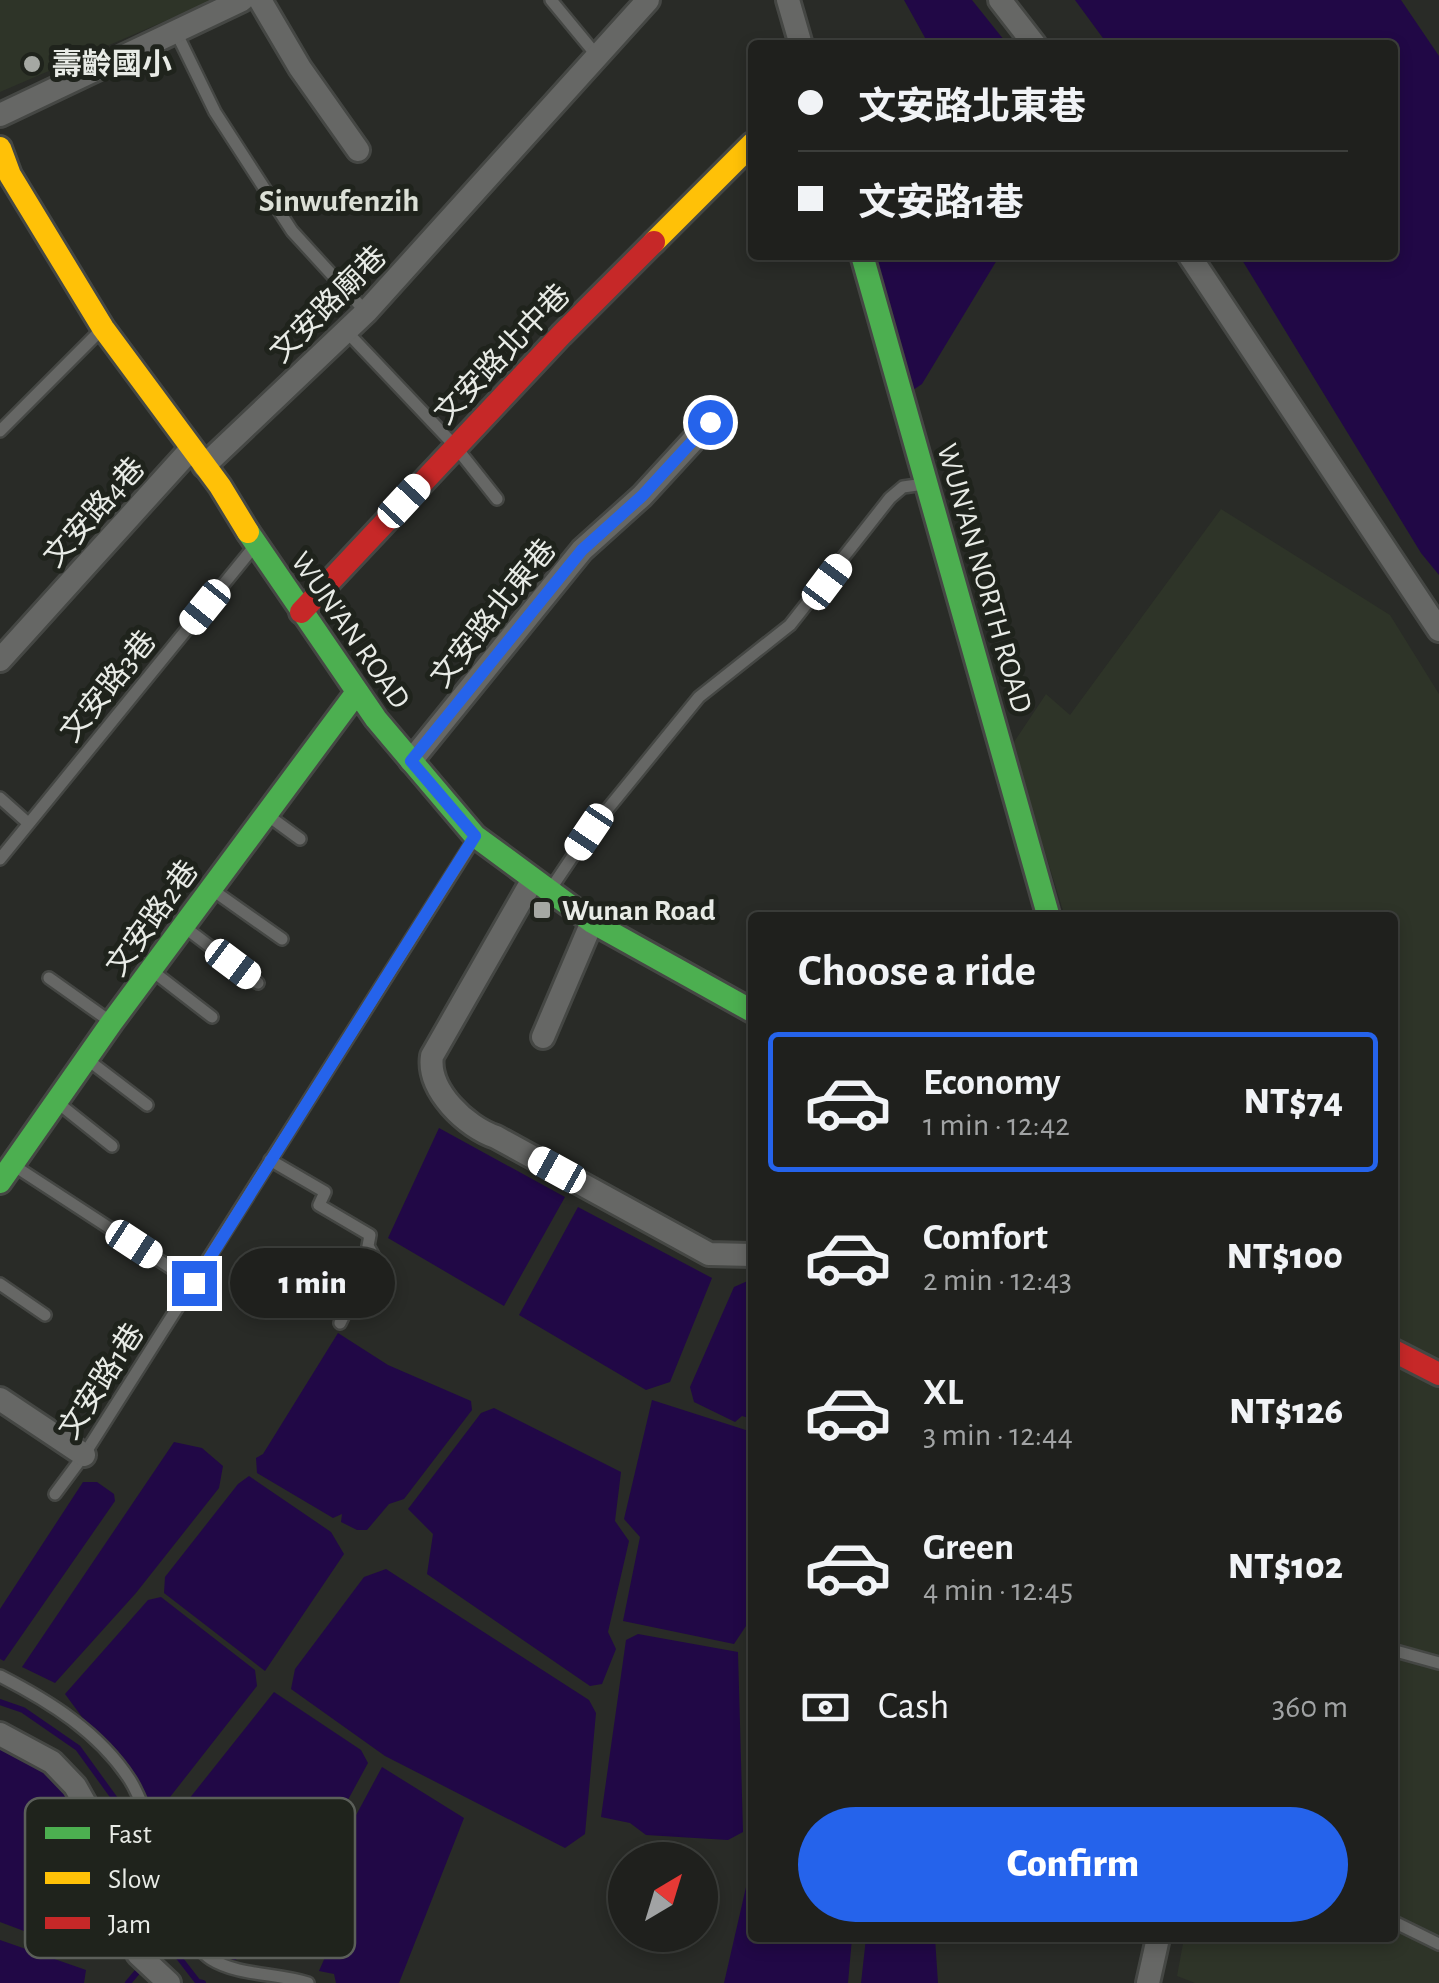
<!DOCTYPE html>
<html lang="en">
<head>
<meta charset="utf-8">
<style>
  :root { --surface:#1f201d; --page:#2c2d2a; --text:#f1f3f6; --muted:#a1a3a4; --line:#3c3e3b; --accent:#2563eb }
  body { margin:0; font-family:"Alegreya Sans","Noto Sans TC",sans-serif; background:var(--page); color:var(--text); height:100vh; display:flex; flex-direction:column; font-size:38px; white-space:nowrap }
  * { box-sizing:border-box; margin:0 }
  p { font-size:32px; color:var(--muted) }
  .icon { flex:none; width:55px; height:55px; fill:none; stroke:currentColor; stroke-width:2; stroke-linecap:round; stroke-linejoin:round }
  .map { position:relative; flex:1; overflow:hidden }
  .sheet { position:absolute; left:748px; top:912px; width:650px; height:1030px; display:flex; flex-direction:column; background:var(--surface); border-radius:10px; box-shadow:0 5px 15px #0003,0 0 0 2px var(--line) }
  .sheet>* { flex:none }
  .hud { position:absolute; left:748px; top:40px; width:650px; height:220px; border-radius:10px; box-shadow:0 5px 15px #0003,0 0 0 2px var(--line); display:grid; align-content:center; height:220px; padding:0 50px; background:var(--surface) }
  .needle { width:65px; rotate:38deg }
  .controls { position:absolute; left:608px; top:1842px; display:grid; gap:20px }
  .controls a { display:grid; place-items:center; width:110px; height:110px; border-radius:50%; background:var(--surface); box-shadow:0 5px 15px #0003,0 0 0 2px var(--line); font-size:50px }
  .end { position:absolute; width:45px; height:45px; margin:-22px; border:12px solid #2563eb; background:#fff; box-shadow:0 0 0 5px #fff }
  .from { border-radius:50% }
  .bubble { position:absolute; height:70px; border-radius:35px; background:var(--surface); box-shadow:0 5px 15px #0003,0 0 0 2px var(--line); font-size:32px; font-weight:800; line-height:70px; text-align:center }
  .car { position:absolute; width:30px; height:60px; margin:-30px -15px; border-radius:12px; box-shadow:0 0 8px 2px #0007; background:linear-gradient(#fff 24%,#345 0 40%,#fff 0 76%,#345 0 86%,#fff 0) }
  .hud b { display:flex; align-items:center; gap:35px; height:95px; font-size:38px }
  .hud b+b { border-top:2px solid var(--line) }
  .hud i { width:25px; height:25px; background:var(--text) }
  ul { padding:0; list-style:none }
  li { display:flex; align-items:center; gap:30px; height:140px; margin:0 20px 15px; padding:0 30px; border:5px solid transparent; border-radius:10px }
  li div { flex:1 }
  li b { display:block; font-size:38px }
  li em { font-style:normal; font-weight:800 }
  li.on { border-color:var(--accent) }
  li>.icon { width:90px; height:90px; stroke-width:1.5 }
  h2 { padding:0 50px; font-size:45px; line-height:120px }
  .pay { display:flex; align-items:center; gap:25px; height:110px; padding:0 50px; font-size:38px }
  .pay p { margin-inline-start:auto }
  .primary-button { display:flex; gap:20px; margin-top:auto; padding:20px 50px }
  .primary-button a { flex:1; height:115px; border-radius:60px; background:var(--accent); color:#fff; font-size:40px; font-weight:800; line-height:115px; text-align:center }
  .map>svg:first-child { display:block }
  .built { fill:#2e3428 }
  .water { fill:#210846 }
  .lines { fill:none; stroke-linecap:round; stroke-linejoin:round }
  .stream { stroke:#210846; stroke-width:6 }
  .lane-casing { stroke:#454744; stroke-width:16 }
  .street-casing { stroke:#454744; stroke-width:28 }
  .fast-casing { stroke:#454744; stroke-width:28 }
  .slow-casing { stroke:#454744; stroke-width:28 }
  .jam-casing { stroke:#454744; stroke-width:28 }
  .lane { stroke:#666765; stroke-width:11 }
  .street { stroke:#666765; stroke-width:22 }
  .fast { stroke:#4caf50; stroke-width:22 }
  .slow { stroke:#ffc107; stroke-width:22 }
  .jam { stroke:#c62828; stroke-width:22 }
  .route { stroke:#2563eb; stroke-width:12 }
  .poi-dot { fill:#a5a8a3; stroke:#1f231c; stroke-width:4 }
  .labels { text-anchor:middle; stroke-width:10; stroke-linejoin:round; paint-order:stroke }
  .poi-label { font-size:30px; font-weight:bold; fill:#e8ebe6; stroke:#1f231c; text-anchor:start }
  .street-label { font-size:30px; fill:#e8ebe6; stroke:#1f231c }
  .neighbourhood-label { font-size:32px; font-weight:bold; fill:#dce0d7; stroke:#1f231c }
  .key { fill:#1f231c; stroke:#5b5f59; stroke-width:2.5 }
  .key-label { font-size:28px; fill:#e8ebe6 }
</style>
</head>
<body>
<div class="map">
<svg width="1439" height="1983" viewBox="0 0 1439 1983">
  <rect width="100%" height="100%" fill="#292b27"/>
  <path class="built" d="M0,0H214L0,92Z
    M1221,509L1390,615L1439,694V1983H1195L1177,1976L1184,1938H1392V918L1065,917L1012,745L1046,694L1070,715Z"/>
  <path class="water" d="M904,0H972L1008,45H929Z
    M1075,0H1401L1439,56V575L1421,553L1239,255H1392V45H1108Z
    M872,255H1000L922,384L910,392Z
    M439,1128L565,1197L504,1306L388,1238Z
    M578,1207L712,1278L670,1382L646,1390L519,1315Z
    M752,1279V1419L742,1416L735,1422L694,1402L690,1387L734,1287Z
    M338,1333L388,1365L471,1401L472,1410L404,1499L389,1504L367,1530H357L341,1522L342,1514L333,1518L257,1473L256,1458L263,1454Z
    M652,1400L752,1432V1617L734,1644L623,1621L640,1537L624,1519Z
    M494,1408L621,1472L615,1521L629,1541L608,1632L616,1649L602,1684L590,1686L427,1574L433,1534L408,1509L481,1413Z
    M174,1442L202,1448L223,1466L219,1488L136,1593L55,1683L22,1667Z
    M249,1476L331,1532L344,1554L265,1671L164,1593L165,1577L238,1484Z
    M83,1482H97L114,1494L115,1501L4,1661L0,1659V1609Z
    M386,1569L589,1700L596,1713L585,1834L565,1848L385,1756L291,1689L295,1669L364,1577Z
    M161,1597L255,1670L257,1686L163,1806L150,1809L65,1694L148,1600Z
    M638,1634L738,1652L743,1832L728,1840L646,1835L630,1823L601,1817L626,1640Z
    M274,1692L361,1750L368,1763L269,1945L244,1941L236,1960L214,1956L200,1943L162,1843L166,1828Z
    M0,1738L70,1788L112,1861L120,1916L108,1947L88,1955L0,1922Z
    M382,1767L464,1818L399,1983H336L334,1974L319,1971L333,1939L299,1921Z
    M752,1861V1938H852L848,1983H724Z
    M866,1938H935L938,1983H861Z
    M0,1940L86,1970L84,1983H0Z"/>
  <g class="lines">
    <path class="stream" d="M0,1702L23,1710L78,1748L120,1806L157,1929L198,1982L203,1983
      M128,1983L165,1939"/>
    <defs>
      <path id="lane" d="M551,0L598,57
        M175,30L215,112L292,231L366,312
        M347,332L455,446L497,499
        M0,431L100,331
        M0,798L28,823
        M270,817L300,839
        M0,859L253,548
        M552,887L589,832L699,697L790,625L890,498L903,487L924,484
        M214,891L282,939
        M187,929L258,983
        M155,973L212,1017
        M49,978L111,1022
        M88,1060L147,1105
        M58,1103L112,1146
        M270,1160L325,1192L319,1205L370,1235L368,1246L373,1255L340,1323
        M13,1165L194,1283
        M0,1284L45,1315
        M55,1494L84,1455L473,841
        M1392,1650L1439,1663
        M0,1676C49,1701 99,1732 130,1780C157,1823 172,1934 211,1959C238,1976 278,1973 308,1983
        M1392,1921L1439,1944"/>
      <path id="street" d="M260,0L300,68L358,150
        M788,0L801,45
        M1000,0L1035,45
        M0,115L242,0
        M1189,255L1439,630
        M204,466L366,312L648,0
        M0,660L191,449
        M411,761L582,550L642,496L710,422
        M532,881L432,1056C427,1090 466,1127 496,1137L709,1254L752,1255
        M543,1037L592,922
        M0,1399L84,1455
        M0,1734L52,1762L75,1786L114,1855L138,1954L169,1983
        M1148,1983L1158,1938"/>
      <path id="fast" d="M862,255L1049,918
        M248,532L376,719L475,836L592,922L752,1011
        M0,1182L112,1022L357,692"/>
      <path id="slow" d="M0,148L10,175L103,328L220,486L248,532
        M654,242L752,144"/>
      <path id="jam" d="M301,612L561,335L654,242
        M1392,1350L1439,1374"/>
    </defs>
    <use href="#lane" class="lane-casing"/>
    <use href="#street" class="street-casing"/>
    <use href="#fast" class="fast-casing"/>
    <use href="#slow" class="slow-casing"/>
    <use href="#jam" class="jam-casing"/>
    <use href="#lane" class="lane"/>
    <use href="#street" class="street"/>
    <use href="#fast" class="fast"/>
    <use href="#slow" class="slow"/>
    <use href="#jam" class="jam"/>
  </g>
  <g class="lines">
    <path class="route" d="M194,1283L475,836L411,761L582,550L642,496L710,422"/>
  </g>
  <g class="poi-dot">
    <circle cx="32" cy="64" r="10"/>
    <rect x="532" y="900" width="20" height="20" rx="5"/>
  </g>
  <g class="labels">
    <g class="poi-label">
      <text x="52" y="74">壽齡國小</text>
      <text x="562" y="920">Wunan Road</text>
    </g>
    <g class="street-label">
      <text transform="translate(328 304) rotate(-45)" y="10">文安路廟巷</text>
      <text transform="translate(502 354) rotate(-46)" y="10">文安路北中巷</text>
      <text transform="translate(94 512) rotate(-48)" y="10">文安路4巷</text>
      <text transform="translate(985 578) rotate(74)" y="10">WUN'AN NORTH ROAD</text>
      <text transform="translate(493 613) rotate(-51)" y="10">文安路北東巷</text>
      <text transform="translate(351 630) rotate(55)" y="10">WUN'AN ROAD</text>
      <text transform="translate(108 686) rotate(-51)" y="10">文安路3巷</text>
      <text transform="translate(152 918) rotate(-54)" y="10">文安路2巷</text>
      <text transform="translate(101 1381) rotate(-57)" y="10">文安路1巷</text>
    </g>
    <g class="neighbourhood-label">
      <text x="339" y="211">Sinwufenzih</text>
    </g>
  </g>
  <rect x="25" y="1798" width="330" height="160" rx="15" class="key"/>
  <rect x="45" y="1827" width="45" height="12" fill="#4caf50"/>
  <rect x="45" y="1872" width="45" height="12" fill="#ffc107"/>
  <rect x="45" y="1917" width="45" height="12" fill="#c62828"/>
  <g class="key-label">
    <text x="108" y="1843">Fast</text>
    <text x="108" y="1888">Slow</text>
    <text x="108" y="1933">Jam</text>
  </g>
</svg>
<div class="controls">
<a><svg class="needle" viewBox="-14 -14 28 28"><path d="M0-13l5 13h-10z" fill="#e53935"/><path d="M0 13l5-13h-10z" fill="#a1a3a4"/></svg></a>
</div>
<i class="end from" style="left:710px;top:422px"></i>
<i class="end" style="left:194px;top:1283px"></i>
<div class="bubble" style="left:230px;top:1248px;width:165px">1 min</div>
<i class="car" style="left:404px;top:501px;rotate:43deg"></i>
<i class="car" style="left:827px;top:582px;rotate:37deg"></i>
<i class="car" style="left:205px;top:607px;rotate:219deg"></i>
<i class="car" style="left:589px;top:832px;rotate:214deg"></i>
<i class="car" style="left:233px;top:964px;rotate:127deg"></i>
<i class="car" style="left:557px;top:1170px;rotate:299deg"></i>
<i class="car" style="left:134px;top:1244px;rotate:123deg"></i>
<div class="hud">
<b><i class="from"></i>文安路北東巷</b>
<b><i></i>文安路1巷</b>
</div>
<section class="sheet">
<h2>Choose a ride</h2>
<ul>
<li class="on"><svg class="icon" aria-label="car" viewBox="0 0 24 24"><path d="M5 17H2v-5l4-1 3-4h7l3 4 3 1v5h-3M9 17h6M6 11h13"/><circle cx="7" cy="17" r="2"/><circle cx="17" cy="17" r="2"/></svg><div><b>Economy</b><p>1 min · 12:42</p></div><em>NT$74</em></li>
<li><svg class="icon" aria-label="car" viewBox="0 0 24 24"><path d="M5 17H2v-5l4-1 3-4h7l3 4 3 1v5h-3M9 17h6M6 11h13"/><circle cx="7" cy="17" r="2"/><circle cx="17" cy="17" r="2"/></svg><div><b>Comfort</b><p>2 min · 12:43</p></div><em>NT$100</em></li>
<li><svg class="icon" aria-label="car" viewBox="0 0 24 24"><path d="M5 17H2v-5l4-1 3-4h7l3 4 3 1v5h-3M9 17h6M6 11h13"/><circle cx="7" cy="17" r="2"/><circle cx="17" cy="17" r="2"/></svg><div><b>XL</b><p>3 min · 12:44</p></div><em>NT$126</em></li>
<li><svg class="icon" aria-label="car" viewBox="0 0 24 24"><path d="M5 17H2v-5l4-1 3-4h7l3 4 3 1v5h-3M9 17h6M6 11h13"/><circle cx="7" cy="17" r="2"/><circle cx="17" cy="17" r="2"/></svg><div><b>Green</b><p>4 min · 12:45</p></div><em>NT$102</em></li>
</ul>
<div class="pay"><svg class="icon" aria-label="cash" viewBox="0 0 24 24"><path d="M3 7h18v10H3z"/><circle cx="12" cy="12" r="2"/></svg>Cash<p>360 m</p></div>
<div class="primary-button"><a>Confirm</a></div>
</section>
</div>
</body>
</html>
